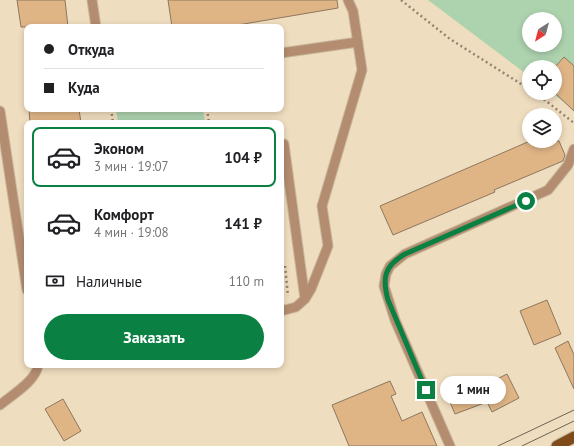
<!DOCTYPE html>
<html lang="ru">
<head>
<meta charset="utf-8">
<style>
  :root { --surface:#fff; --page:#f2f2f2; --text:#202124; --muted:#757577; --line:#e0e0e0; --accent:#0b8043 }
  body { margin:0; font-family:"PT Sans",sans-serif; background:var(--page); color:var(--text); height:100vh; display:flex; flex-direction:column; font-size:15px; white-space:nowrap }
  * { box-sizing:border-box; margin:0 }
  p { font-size:13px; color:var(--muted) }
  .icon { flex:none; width:22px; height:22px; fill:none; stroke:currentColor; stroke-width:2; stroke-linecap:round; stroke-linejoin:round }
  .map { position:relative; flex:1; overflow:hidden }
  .sheet { position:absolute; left:24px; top:120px; width:260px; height:248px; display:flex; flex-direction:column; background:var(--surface); border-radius:8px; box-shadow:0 2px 6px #0003 }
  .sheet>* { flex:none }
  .banner { position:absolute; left:24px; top:24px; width:260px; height:88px; border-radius:8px; box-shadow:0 2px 6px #0003; display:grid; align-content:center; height:88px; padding:0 20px; background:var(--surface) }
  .needle { width:26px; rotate:216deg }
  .tools { position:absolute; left:522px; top:12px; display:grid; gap:8px }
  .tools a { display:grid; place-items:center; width:40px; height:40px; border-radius:50%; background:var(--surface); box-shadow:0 2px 6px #0003; font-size:20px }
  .end { position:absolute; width:18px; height:18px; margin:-9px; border:5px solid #0b8043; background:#fff; box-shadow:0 0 0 2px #fff }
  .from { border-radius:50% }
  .bubble { position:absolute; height:28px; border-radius:14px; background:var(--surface); box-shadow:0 2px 6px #0003; font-size:13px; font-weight:700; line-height:28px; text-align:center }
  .banner b { display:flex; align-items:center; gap:14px; height:38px; font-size:15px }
  .banner b+b { border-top:1px solid var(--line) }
  .banner i { width:10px; height:10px; background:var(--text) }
  ul { padding:7px 0 0; list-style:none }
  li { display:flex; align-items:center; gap:12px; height:60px; margin:0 8px 6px; padding:0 12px; border:2px solid transparent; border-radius:8px }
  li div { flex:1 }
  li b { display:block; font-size:15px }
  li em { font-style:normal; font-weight:700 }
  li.active { border-color:var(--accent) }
  li>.icon { width:36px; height:36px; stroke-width:1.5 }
  .pay { display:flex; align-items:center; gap:10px; height:44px; padding:0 20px; font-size:15px }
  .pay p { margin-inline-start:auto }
  .cta { display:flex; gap:8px; margin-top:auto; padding:8px 20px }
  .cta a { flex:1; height:46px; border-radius:24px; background:var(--accent); color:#fff; font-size:16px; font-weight:700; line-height:46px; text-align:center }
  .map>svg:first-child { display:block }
  .green { fill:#add2ae; fill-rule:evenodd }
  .building { fill:#dfb586; stroke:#8d775f }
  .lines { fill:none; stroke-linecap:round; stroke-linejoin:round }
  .service-casing { stroke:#c9b99f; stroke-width:11 }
  .primary-casing { stroke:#c9b99f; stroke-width:13 }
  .path { stroke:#928570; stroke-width:2.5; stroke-dasharray:2 3; stroke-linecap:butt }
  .service { stroke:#b48d70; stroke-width:9 }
  .primary { stroke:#804b1b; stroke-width:11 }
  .tram { stroke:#6e6351; stroke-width:1 }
  .route { stroke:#0b8043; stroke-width:5 }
</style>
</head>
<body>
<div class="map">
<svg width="574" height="446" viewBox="0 0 574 446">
  <rect width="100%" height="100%" fill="#efddbf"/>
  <path class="green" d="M428,0H574V110L552,93H555V67H529V76ZM529,19H555V45H529Z
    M116,109H203L205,123H118Z"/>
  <path class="building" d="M17,0H65L68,27H21Z
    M168,0H337L338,8L226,27H172Z
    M564,57L574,66V111L555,93V67Z
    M29,109H79L81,123H30Z
    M530,141H559L565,155L563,161L494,190L495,192L393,235L380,206Z
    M547,300L561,334L534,345L520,311Z
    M568,341L574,355V389L555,348Z
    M507,374L519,398L492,412L487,402L455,414L447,395L469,386L471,392Z
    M390,381L396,394L391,396L402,421L422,412L437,446H349L332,405Z
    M63,399L81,431L64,441L45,409Z"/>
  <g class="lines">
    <defs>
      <path id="service" d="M92,0L96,27
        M281,53L358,42
        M0,111L27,290
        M284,144L305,299
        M281,311L296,307L305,299L311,289L328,246L322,206L362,70L353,11L348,0
        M0,405C12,395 37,380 38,365
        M450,446L395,320L384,286L386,274L390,266L405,254L548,190L568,165L574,149"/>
      <path id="primary" d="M557,446L574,437"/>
    </defs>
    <use href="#service" class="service-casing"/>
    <use href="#primary" class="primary-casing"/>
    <path class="path" d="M401,0L450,39L529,89
      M536,93L574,123
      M111,109L113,123
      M207,109L209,123
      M285,266L288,296"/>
    <use href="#service" class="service"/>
    <use href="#primary" class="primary"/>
    <path class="tram" d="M498,446L574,410
      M522,446L574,421"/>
  </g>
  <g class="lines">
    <path class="route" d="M426,390L388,300C382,278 384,266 405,254L526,201"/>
  </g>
</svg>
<div class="tools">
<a><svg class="needle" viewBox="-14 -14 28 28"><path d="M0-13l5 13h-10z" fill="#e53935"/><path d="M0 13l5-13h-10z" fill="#757577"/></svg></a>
<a><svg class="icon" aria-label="locate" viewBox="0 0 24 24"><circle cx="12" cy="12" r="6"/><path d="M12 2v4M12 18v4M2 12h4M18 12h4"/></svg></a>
<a><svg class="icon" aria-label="layers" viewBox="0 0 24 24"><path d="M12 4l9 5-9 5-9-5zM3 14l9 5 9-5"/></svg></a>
</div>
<i class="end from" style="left:526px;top:201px"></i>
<i class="end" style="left:426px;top:390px"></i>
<div class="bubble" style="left:440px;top:376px;width:66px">1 мин</div>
<div class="banner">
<b><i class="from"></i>Откуда</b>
<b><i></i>Куда</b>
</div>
<section class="sheet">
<ul>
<li class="active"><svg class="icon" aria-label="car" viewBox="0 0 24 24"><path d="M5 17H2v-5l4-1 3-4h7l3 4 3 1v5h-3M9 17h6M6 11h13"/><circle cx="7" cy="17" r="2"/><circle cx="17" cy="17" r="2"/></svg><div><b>Эконом</b><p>3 мин · 19:07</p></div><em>104 ₽</em></li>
<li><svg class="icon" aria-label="car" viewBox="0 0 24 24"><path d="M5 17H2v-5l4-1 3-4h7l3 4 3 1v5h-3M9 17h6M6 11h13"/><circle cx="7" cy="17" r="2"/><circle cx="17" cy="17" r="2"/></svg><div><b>Комфорт</b><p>4 мин · 19:08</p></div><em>141 ₽</em></li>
</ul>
<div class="pay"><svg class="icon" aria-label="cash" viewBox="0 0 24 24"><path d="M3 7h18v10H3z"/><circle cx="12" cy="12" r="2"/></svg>Наличные<p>110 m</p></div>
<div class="cta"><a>Заказать</a></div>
</section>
</div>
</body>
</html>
